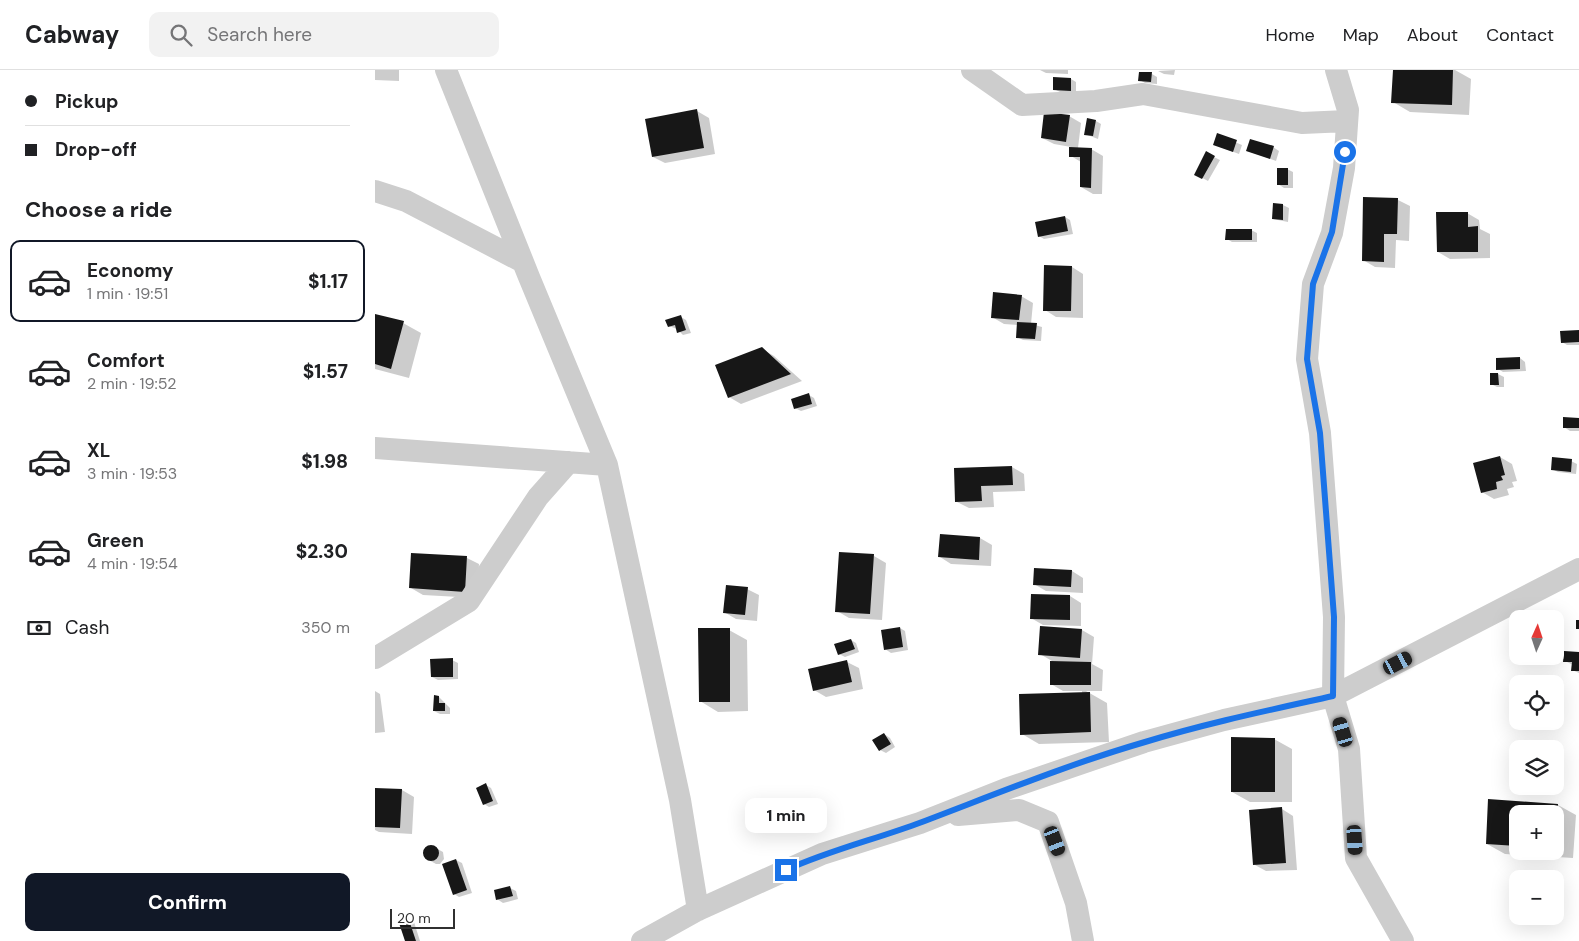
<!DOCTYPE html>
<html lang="en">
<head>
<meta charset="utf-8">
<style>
  :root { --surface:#fff; --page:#f2f2f2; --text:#202124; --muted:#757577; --line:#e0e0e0; --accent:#111827 }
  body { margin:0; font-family:"DM Sans",sans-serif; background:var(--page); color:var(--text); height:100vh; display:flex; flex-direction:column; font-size:19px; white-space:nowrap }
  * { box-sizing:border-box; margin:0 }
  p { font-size:16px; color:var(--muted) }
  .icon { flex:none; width:28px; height:28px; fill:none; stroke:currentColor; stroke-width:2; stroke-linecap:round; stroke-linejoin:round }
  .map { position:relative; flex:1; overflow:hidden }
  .sheet { display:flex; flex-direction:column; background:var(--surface); width:375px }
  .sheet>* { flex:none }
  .guide { display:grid; align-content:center; height:110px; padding:0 25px; background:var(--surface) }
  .needle { width:32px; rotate:3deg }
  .buttons { position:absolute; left:1134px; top:540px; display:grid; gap:10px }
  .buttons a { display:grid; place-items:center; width:55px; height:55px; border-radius:10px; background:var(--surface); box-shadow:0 5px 20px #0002; font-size:25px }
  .scale { position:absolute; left:15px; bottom:12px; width:65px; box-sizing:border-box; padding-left:5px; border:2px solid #303030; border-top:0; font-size:14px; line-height:18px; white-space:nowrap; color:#303030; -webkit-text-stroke:4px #fff; paint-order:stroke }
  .end { position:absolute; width:22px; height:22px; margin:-11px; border:6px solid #1a73e8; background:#fff; box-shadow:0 0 0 2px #fff }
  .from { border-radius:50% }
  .bubble { position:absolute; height:35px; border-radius:10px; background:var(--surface); box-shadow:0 5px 20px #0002; font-size:16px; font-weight:800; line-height:35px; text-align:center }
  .car { position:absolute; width:15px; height:30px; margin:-15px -8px; border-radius:6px; box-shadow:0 0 4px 1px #0007; background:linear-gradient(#222 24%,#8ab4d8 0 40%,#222 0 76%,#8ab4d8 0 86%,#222 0) }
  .guide b { display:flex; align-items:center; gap:18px; height:48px; font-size:19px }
  .guide b+b { border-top:1px solid var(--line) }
  .guide i { width:12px; height:12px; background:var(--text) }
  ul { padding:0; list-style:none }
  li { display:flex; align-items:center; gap:15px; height:82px; margin:0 10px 8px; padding:0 15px; border:2px solid transparent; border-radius:10px }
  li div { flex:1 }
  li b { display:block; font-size:19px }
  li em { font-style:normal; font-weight:800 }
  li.selected { border-color:var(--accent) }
  li>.icon { width:45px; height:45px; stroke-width:1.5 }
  h2 { padding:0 25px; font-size:22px; line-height:60px }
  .pay { display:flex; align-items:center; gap:12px; height:55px; padding:0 25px; font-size:19px }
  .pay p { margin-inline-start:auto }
  .button { display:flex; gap:10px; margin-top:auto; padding:10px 25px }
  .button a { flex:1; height:58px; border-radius:10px; background:var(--accent); color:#fff; font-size:20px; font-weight:800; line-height:58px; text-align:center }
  header { display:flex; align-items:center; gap:30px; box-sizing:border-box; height:70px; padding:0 25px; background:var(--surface); border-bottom:1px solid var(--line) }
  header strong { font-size:24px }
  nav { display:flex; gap:28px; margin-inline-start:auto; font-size:18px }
  .search { width:350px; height:45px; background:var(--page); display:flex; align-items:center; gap:12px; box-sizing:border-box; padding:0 18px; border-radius:10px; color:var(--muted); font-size:19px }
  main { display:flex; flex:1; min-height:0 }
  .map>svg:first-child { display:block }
  .shadow { fill:#0003; fill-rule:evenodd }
  .building { fill:#171717 }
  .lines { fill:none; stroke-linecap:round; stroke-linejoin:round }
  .minor { stroke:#cdcdcd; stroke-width:22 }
  .route { stroke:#1a73e8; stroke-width:6 }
</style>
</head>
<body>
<header>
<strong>Cabway</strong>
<div class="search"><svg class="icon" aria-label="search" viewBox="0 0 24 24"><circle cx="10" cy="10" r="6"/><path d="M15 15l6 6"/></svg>Search here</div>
<nav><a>Home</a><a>Map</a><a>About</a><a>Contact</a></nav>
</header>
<main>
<section class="sheet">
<div class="guide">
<b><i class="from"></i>Pickup</b>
<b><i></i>Drop-off</b>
</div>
<h2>Choose a ride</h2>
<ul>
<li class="selected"><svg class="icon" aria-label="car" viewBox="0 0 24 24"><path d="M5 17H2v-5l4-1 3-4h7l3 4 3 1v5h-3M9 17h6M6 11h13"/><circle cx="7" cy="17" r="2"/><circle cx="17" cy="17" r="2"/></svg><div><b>Economy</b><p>1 min · 19:51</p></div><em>$1.17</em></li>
<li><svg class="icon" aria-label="car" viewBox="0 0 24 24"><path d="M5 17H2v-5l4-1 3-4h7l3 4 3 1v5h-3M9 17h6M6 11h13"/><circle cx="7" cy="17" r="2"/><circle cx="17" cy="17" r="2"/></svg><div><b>Comfort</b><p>2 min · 19:52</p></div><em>$1.57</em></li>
<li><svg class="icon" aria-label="car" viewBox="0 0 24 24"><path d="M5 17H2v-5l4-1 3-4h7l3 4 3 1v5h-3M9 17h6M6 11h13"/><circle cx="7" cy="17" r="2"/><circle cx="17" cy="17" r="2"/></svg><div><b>XL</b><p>3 min · 19:53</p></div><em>$1.98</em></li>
<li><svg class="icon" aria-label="car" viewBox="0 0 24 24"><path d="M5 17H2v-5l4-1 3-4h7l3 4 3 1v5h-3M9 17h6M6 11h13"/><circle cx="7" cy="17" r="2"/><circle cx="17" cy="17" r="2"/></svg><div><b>Green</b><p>4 min · 19:54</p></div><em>$2.30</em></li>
</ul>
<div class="pay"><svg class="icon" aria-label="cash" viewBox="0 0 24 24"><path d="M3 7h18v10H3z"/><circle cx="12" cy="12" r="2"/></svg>Cash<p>350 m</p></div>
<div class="button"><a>Confirm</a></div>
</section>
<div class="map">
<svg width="1204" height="871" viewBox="0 0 1204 871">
  <rect width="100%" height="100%" fill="#fff"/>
  <path class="shadow" d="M0,0H24V11L0,10Z
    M665,0H693V4L671,3Z
    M800,0L799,5L789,4L783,1Z
    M1019,0H1080L1096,9L1094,45L1035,42L1018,32Z
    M777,4L782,7V14L770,13L765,10Z
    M696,9L701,12V23L685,22L679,19Z
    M322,41L334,48L340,84L290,93L278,87Z
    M694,46L706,53L703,78L716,79L728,86L727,124H718L706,117V92L696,86V77L679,74L667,68Z
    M721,51L726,54L723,69L710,64Z
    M843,65L867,75L864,84L845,77Z
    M898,77L904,81L901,91L872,80Z
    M831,83L845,90L833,111L820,104Z
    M912,99L918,102V118H909L903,114Z
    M1023,130L1035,136L1034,171L1021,170L1020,198L1000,197L988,190Z
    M908,135L914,138L913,152L898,149Z
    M1092,143L1104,150L1105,159L1115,164V188L1075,189L1063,182Z
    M690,147L695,150L698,164L669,169L664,166Z
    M876,160L882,163V172H857L852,169Z
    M697,197L708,204V248L681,247L670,240Z
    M646,226L658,233L656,254L667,257L666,271L648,270L642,267L643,255L629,254L617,247Z
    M0,245L28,253L46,263L34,308L0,299Z
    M306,247L311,250L316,263L308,265L302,259L294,256Z
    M1204,261V275H1192L1187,272Z
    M387,279L399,286L427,311L366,334L354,327Z
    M1145,288L1150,292L1151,301L1128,302L1123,299Z
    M1123,304L1129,307V317H1122L1116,314Z
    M434,325L439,328L442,336L426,341L420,338Z
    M1204,349V361H1195L1189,357Z
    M1125,387L1137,394L1142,411L1137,412L1139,417L1132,419L1134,425L1119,429L1107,422Z
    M1196,391L1202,394L1201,404L1183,402L1177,399Z
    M637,397L649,404L650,421L618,422L619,437L594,438L582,432L580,399Z
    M605,468L617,475L616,496L576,494L565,487Z
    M37,484L92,488L104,494L102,528L48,525L36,518Z
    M499,486L511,493L507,550L474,548L462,541Z
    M697,501L708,508V523L671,521L659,514Z
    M372,519L384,525L382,551L361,549L349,542Z
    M695,526L706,533V556L668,555L656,548Z
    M666,557L707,560L719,567L717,594L728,600L727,621H711L732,633L734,672L664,674L647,664L707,623V621H688L676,614L677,591L665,584Z
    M525,558L530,561L533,580L516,583L510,579Z
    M354,560L372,570L373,641L343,642L325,631Z
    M476,570L481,573L484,582L470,587L464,584Z
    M1204,584V603L1197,600L1198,595L1190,591Z
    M77,590L83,593V609L63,610L57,607Z
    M472,592L484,598L488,619L451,627L439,620Z
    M0,621L5,624L10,662L0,663Z
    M64,627L75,638V644H65L59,641Z
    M509,664L515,668L520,677L511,683L505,680Z
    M899,669L917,679V732H875L857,722Z
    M111,715L116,718L123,734L114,737L109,734Z
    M0,719L27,720L39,727L37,764L4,762L0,760Z
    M1115,731L1183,735L1201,745L1198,788L1130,784L1112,774ZM1142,744H1180V781H1142Z
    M907,739L918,746L922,800L891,801L880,795Z
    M57,776L68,782L69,789L65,794H61L50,788V781Z
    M81,790L87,793L97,823L84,827L79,824Z
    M135,818L141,821L143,829L128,833L122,829Z
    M33,849L39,852L45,871H31Z"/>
  <path class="building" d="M1018,0H1078L1077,35L1016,33Z
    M764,2H777L776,12L763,11Z
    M678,7L696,8V21L678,20Z
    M322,39L329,78L277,87L270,49Z
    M669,42L695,45L691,72L666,68Z
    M712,48L721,50L718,66L709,65Z
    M842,63L862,70L858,82L838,75Z
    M875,69L899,76L895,89L871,81Z
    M694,77L717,78L716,118L705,117V87H694Z
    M831,81L840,86L827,109L819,105Z
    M902,98H913V115H902Z
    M988,127L1023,128L1022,164H1009V192L987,191Z
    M898,133L908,134V150L897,149Z
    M1061,142H1093V157L1103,156V182H1062Z
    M690,146L693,161L663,167L660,152Z
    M851,159H877V170H850Z
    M669,195L697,196L696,241H668Z
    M618,222L647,225L644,250L616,248Z
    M0,244L29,251L16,299L0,294Z
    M306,245L311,260L302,263L300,255L293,257L290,250Z
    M642,252L662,253L660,269L641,268Z
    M1204,260V272L1186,273L1185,261Z
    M387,277L416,304L353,328L340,295Z
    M1145,287V299L1121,300V288Z
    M1115,303H1123L1124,315H1115Z
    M434,323L437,334L419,339L416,329Z
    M1188,347L1204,348V358H1188Z
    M1125,386L1130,405L1126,406L1128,410L1121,412L1122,419L1106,423L1098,393Z
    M1177,387L1197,389L1196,402L1176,400Z
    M637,396L638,415L606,416L607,431L580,432L579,398Z
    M565,464L605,467L604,490L563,487Z
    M464,482L499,484L495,544L460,542Z
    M36,483L92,486L90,522L34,518Z
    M659,498L697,500L696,517L658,515Z
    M351,515L373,517L370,545L348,543Z
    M656,524L695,525V550L655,549Z
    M1201,550H1204V559H1201Z
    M665,556L707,559L705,588L663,585Z
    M525,557L528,577L509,580L506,560Z
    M323,558H355V632H324Z
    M476,569L480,579L463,585L459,574Z
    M1189,581L1204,582V601H1196L1197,592H1188Z
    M78,588V607H56L55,589Z
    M472,590L477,612L438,621L433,599Z
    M675,591L716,592V615H675Z
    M715,622L716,662L645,665L644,624Z
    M59,625L64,626V633H70V641H58Z
    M509,663L516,674L504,681L497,670Z
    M856,667L900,668V722H856Z
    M111,713L118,731L108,735L101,718Z
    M0,718L27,719L25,758L0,757Z
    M1113,729L1183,734L1181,765L1180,744H1142V776L1111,774Z
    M907,737L911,793L878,795L874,740Z
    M48 783a8 8 0 1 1 16 0a8 8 0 1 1-16 0Z
    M81,789L92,820L78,825L67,794Z
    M135,816L138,826L121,830L119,820Z
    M33,847L41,871H30L23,850Z"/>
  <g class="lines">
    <path class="minor" d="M71,0L154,207L232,395L305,730L323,840
      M597,0L647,35L721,31L768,24L927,53L972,51
      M961,0L973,40L969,98L957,163L938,214L932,289L945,363L959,547L958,626L974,679L981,788L1028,871
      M0,121L31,131L148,192
      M0,378L232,395
      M0,588L94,531L163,427L194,392
      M583,745L644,740L673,752L701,833L708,871
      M267,871L323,840L447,784L545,753L631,719L769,672L849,650L958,626L1204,499"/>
  </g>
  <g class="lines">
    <path class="route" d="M411,800C455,780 502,769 547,752C621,724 694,694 770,672C832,653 895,640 958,626L959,547L945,363L932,289L938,214L957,162L970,82"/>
  </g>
</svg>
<div class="buttons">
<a><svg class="needle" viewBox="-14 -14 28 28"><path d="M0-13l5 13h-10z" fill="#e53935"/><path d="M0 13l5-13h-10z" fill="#757577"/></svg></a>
<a><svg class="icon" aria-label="locate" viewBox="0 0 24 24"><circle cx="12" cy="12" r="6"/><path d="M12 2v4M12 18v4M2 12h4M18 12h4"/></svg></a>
<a><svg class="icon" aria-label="layers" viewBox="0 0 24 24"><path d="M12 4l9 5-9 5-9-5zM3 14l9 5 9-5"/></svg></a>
<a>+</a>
<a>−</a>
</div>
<div class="scale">20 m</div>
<i class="end from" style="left:970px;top:82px"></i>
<i class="end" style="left:411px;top:800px"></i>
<div class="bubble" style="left:370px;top:728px;width:82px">1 min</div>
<i class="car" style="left:1023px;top:593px;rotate:63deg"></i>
<i class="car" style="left:968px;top:662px;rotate:343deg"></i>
<i class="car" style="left:980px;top:770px;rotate:176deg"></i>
<i class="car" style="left:680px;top:771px;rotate:159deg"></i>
</div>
</main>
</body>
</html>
